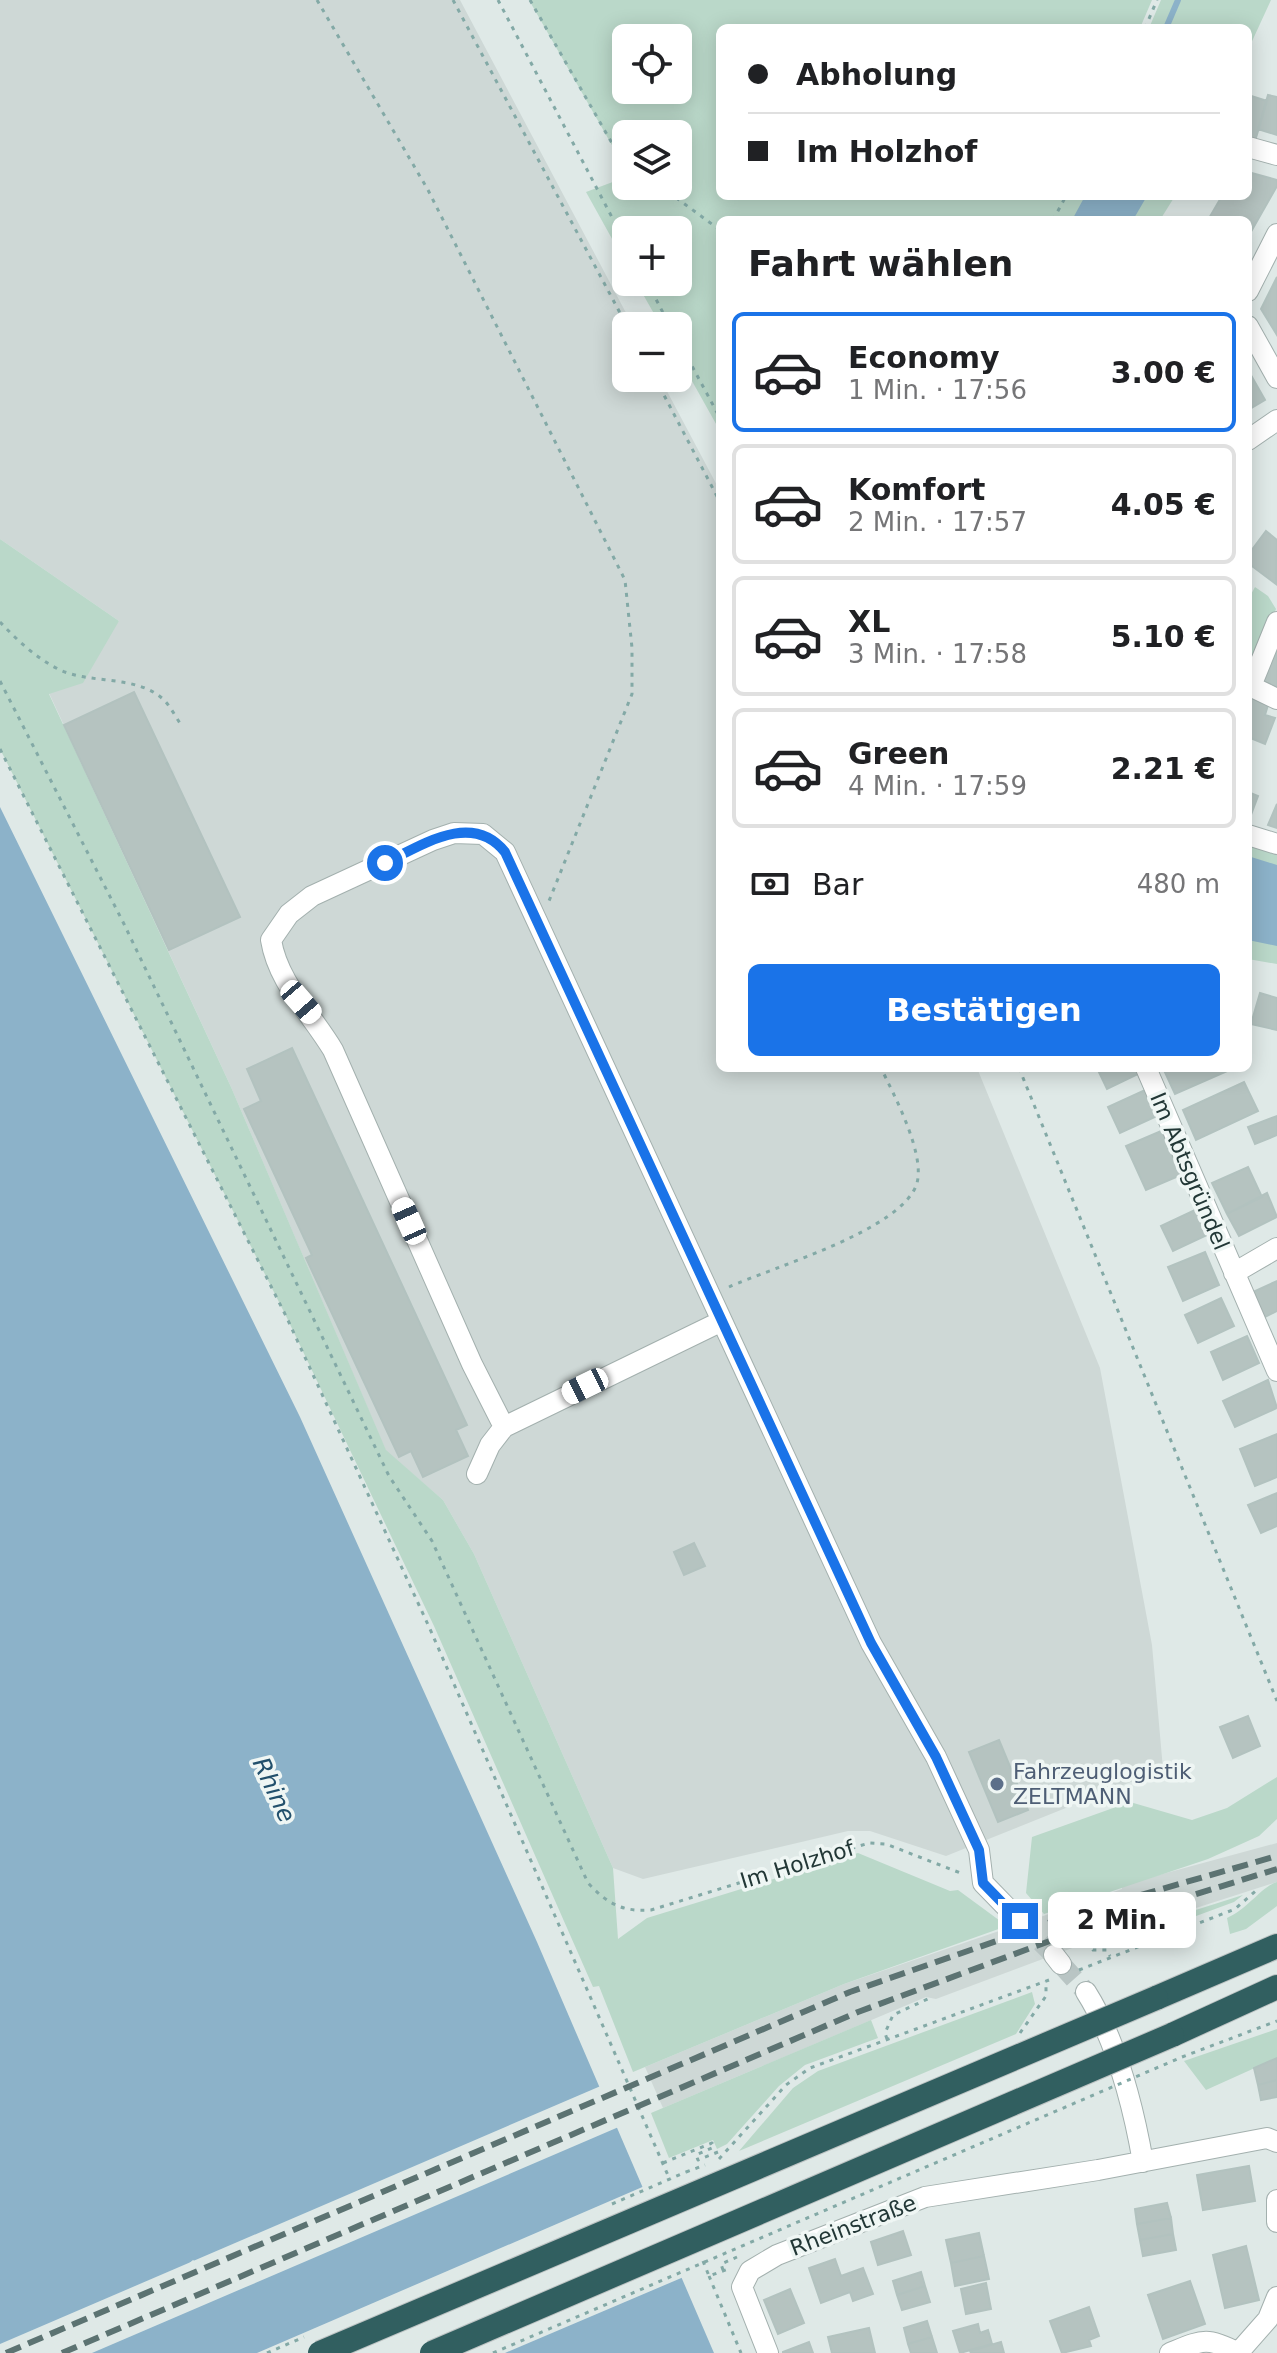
<!DOCTYPE html>
<html lang="de">
<head>
<meta charset="utf-8">
<style>
  :root { --surface:#fff; --page:#f6f6f6; --text:#202124; --muted:#757577; --line:#e0e0e0; --accent:#1a73e8 }
  body { margin:0; font-family:"DejaVu Sans",sans-serif; background:var(--page); color:var(--text); height:100vh; display:flex; flex-direction:column; font-size:30px; white-space:nowrap }
  * { box-sizing:border-box; margin:0 }
  p { font-size:26px; color:var(--muted) }
  .icon { flex:none; width:44px; height:44px; fill:none; stroke:currentColor; stroke-width:2; stroke-linecap:round; stroke-linejoin:round }
  .map { position:relative; flex:1; overflow:hidden }
  .details { position:absolute; left:716px; top:216px; width:536px; height:856px; display:flex; flex-direction:column; background:var(--surface); border-radius:12px; box-shadow:0 4px 20px #0003 }
  .details>* { flex:none }
  .hud { position:absolute; left:716px; top:24px; width:536px; height:176px; border-radius:12px; box-shadow:0 4px 20px #0003; display:grid; align-content:center; height:176px; padding:0 32px; background:var(--surface) }
  .tools { position:absolute; left:612px; top:24px; display:grid; gap:16px }
  .tools a { display:grid; place-items:center; width:80px; height:80px; border-radius:12px; background:var(--surface); box-shadow:0 4px 20px #0003; font-size:40px }
  .end { position:absolute; width:36px; height:36px; margin:-18px; border:10px solid #1a73e8; background:#fff; box-shadow:0 0 0 4px #fff }
  .from { border-radius:50% }
  .bubble { position:absolute; height:56px; border-radius:12px; background:var(--surface); box-shadow:0 4px 20px #0003; font-size:26px; font-weight:700; line-height:56px; text-align:center }
  .car { position:absolute; width:24px; height:48px; margin:-24px -12px; border-radius:10px; box-shadow:0 0 6px 2px #0007; background:linear-gradient(#fff 24%,#345 0 40%,#fff 0 76%,#345 0 86%,#fff 0) }
  .hud b { display:flex; align-items:center; gap:28px; height:76px; font-size:30px }
  .hud b+b { border-top:2px solid var(--line) }
  .hud i { width:20px; height:20px; background:var(--text) }
  ul { padding:0; list-style:none }
  li { display:flex; align-items:center; gap:24px; height:120px; margin:0 16px 12px; padding:0 16px; border:4px solid var(--line); border-radius:12px }
  li div { flex:1 }
  li b { display:block; font-size:30px }
  li em { font-style:normal; font-weight:700 }
  li.on { border-color:var(--accent) }
  li>.icon { width:72px; height:72px; stroke-width:1.5 }
  h2 { padding:0 32px; font-size:36px; line-height:96px }
  .pay { display:flex; align-items:center; gap:20px; height:88px; padding:0 32px; font-size:30px }
  .pay p { margin-inline-start:auto }
  .button { display:flex; gap:16px; margin-top:auto; padding:16px 32px }
  .button a { flex:1; height:92px; border-radius:12px; background:var(--accent); color:#fff; font-size:32px; font-weight:700; line-height:92px; text-align:center }
  .map>svg:first-child { display:block }
  .built { fill:#ced8d6 }
  .green { fill:#bad8c9; fill-rule:evenodd }
  .water { fill:#8cb2c9; fill-rule:evenodd }
  .pier { fill:#dfe9e7 }
  .lines { fill:none; stroke-linecap:round; stroke-linejoin:round }
  .stream { stroke:#8cb2c9; stroke-width:6 }
  .building { fill:#b5c3c0; stroke:#b2c2bf; stroke-width:2 }
  .minor-tunnel { stroke:#b9c5c4; stroke-width:20; stroke-dasharray:20 10; stroke-linecap:butt }
  .minor-casing { stroke:#a3b0ae; stroke-width:22 }
  .highway-casing { stroke:#bdc3c3; stroke-width:26 }
  .path { stroke:#83a9a6; stroke-width:3; stroke-dasharray:4 6; stroke-linecap:butt }
  .minor { stroke:#fff; stroke-width:20 }
  .highway { stroke:#315f60; stroke-width:24 }
  .rail { stroke:#5c7372; stroke-width:6; stroke-dasharray:16 8; stroke-linecap:butt }
  .highway-bridge-casing { stroke:#bdc3c3; stroke-width:26; stroke-linecap:butt }
  .path-bridge { stroke:#83a9a6; stroke-width:3; stroke-dasharray:4 6; stroke-linecap:butt }
  .highway-bridge { stroke:#315f60; stroke-width:24 }
  .route { stroke:#1a73e8; stroke-width:10 }
  .service-dot { fill:#5c6f8a; stroke:#eff6f4; stroke-width:3 }
  .labels { text-anchor:middle; stroke-width:7; stroke-linejoin:round; paint-order:stroke }
  .street-label { font-size:22px; fill:#223736; stroke:#eff6f4 }
  .service-label { font-size:22px; fill:#4e5e75; stroke:#eff6f4; text-anchor:start }
  .water-label { font-size:24px; font-style:italic; fill:#22506c; stroke:#eff6f4 }
</style>
</head>
<body>
<div class="map">
<svg width="1277" height="2353" viewBox="0 0 1277 2353">
  <rect width="100%" height="100%" fill="#dfe9e7"/>
  <path class="built" d="M0,0H460L633,326H626V378H660L720,491V1068H977L1100,1368L1152,1645L1163,1769L946,1856L870,1831H848L643,1879L613,1868L474,1554L443,1500L386,1451L231,1087L49,693L119,621L0,539Z
    M1277,1843V1882L1075,1947L936,1999L926,1997L663,2108L645,2067L844,1984L1122,1889V1885Z"/>
  <path class="green" d="M529,0H1152L1140,28H720V196H1175L1160,220H720V431L678,356V326H661L636,282H678V230H626V264L586,192L626,177V186H652L679,202L655,186H678V134H626L625,168ZM626,38H678V90H626Z
    M1161,0H1271L1248,50V28H1149Z
    M0,539L119,621L83,683L49,694L231,1087L386,1450L443,1500L474,1554L613,1868L618,1939L647,1918L858,1853L950,1891L958,1890L1007,1926L844,1984L633,2072L599,1986L593,1987L434,1626L286,1316L0,749Z
    M1255,587L1268,596L1276,609L1252,664L1248,663V600Z
    M1248,845L1277,853V964L1248,959Z
    M1277,1777V1819L1259,1836L1208,1859L1044,1914L1026,1893L1032,1837L1130,1802L1192,1820L1227,1808Z
    M1277,1882V1906L1246,1929L1230,1934L1227,1918C1248,1909 1262,1886 1277,1882Z
    M1243,1895L1234,1902L1142,1936L1139,1928Z
    M1032,1992L1035,2004L1016,2034L739,2151L793,2088L818,2071Z
    M871,2020L878,2038L805,2065L779,2086L727,2144L717,2149L713,2140L669,2158L651,2113Z
    M1277,2029V2058L1206,2090L1184,2061Z"/>
  <path class="water" d="M1085,196H1147L1133,220H1072Z
    M0,807L300,1417L537,1942L714,2353H0ZM193,2260L196,2262L210,2301L198,2299L185,2267Z
    M1248,856L1277,865V946L1248,940Z"/>
  <path class="pier" d="M603,2085L621,2126L92,2353H0V2344Z
    M647,2185L686,2276L505,2353H257Z"/>
  <g class="lines">
    <path class="stream" d="M1166,28L1178,0"/>
  </g>
  <path class="building" d="M1248,95L1267,101L1255,141L1248,139Z
    M1268,95L1277,97V135L1258,129Z
    M1248,172L1277,180V186L1248,237V220H1208L1222,196H1248Z
    M1277,277V335L1261,309Z
    M1248,370L1265,400L1248,410Z
    M1266,531L1277,540L1276,584L1248,563V555Z
    M1277,647V687L1260,680Z
    M134,692L240,917L169,950L64,725Z
    M1248,697L1268,705L1265,715L1275,718L1265,744L1248,737Z
    M1248,792L1258,796L1249,820H1248Z
    M1277,804V828L1268,825Z
    M1260,993L1277,998V1030L1251,1024Z
    M292,1048L467,1425L456,1430L468,1456L423,1477L411,1451L399,1457L306,1258L312,1255L244,1109L261,1101L247,1069Z
    M1097,1068H1138L1140,1073L1107,1089Z
    M1163,1068H1234L1175,1094Z
    M1244,1082L1258,1111L1196,1140L1183,1110Z
    M1145,1090L1157,1116L1120,1133L1108,1107Z
    M1277,1116V1135L1255,1144L1248,1127Z
    M1161,1131L1181,1175L1146,1190L1126,1146Z
    M1248,1167L1262,1197L1227,1214L1212,1183Z
    M1267,1193L1277,1217L1239,1236L1227,1214Z
    M1197,1209L1209,1234L1173,1251L1161,1226Z
    M1205,1252L1219,1285L1183,1301L1168,1267Z
    M1277,1281V1311L1265,1317L1253,1292Z
    M1221,1298L1234,1326L1198,1343L1185,1315Z
    M1247,1336L1259,1363L1223,1380L1211,1352Z
    M1268,1380L1277,1408L1235,1427L1223,1401Z
    M1277,1434V1477L1255,1486L1240,1449Z
    M1277,1493V1526L1261,1533L1248,1505Z
    M694,1543L705,1566L684,1575L674,1552Z
    M1248,1716L1260,1746L1233,1758L1220,1727Z
    M999,1740L1028,1810L998,1822L969,1752Z
    M1277,2058V2080L1258,2085L1254,2068Z
    M1277,2080V2097L1261,2100L1258,2085Z
    M1249,2166L1255,2201L1203,2210L1197,2175Z
    M1167,2203L1171,2218L1137,2224L1135,2209Z
    M1171,2218L1173,2234L1140,2240L1137,2224Z
    M903,2231L911,2255L878,2265L871,2242Z
    M979,2233L984,2256L951,2263L946,2240Z
    M1173,2234L1176,2250L1143,2256L1140,2240Z
    M1246,2246L1259,2300L1225,2308L1213,2255Z
    M984,2256L989,2279L955,2286L951,2263Z
    M835,2259L841,2276L863,2268L873,2294L853,2301L850,2292L821,2303L809,2268Z
    M921,2272L925,2286L897,2295L893,2281Z
    M1190,2281L1205,2324L1163,2339L1148,2295Z
    M986,2283L991,2309L966,2314L961,2289Z
    M925,2286L930,2302L902,2310L897,2295Z
    M790,2289L804,2323L778,2334L764,2300Z
    M1089,2307L1099,2336L1089,2340L1091,2346L1062,2353L1050,2321Z
    M927,2321L932,2337L908,2344L904,2328Z
    M978,2324L980,2333L988,2330L992,2344L960,2353L953,2331Z
    M869,2328L875,2353H832L828,2337Z
    M932,2337L937,2353H911L908,2344Z
    M809,2342L813,2353H783V2352Z
    M1001,2342L1004,2353H971L970,2351Z"/>
  <g class="lines">
    <path class="minor-tunnel" d="M1020,1921L1054,1955
      M1061,1964L1086,1992"/>
    <defs>
      <path id="minor" d="M1248,147L1277,155
        M1248,291L1277,234
        M1248,326L1277,378
        M1248,440L1277,420
        M1248,685L1277,699
        M1251,686L1277,622
        M1248,835L1277,844
        M1146,1068L1277,1371
        M1234,1273L1277,1248
        M504,1427L472,1364L333,1050C311,1013 278,983 271,940L289,914L312,896L433,840L454,833L483,834L505,852L871,1643L936,1757L979,1850L983,1883L1020,1921
        M477,1474L490,1445L504,1427L722,1321
        M1054,1955L1061,1964
        M1086,1992C1117,2041 1133,2105 1143,2162
        M1277,2200V2222
        M768,2353L742,2287L750,2271L777,2255L925,2197L1098,2170L1267,2138L1277,2142
        M1170,2353C1202,2340 1207,2336 1238,2353
        M1238,2353L1268,2319L1277,2297"/>
      <path id="highway" d="M1156,1998L1277,1946
        M1172,2035L1277,1987"/>
    </defs>
    <use href="#minor" class="minor-casing"/>
    <use href="#highway" class="highway-casing"/>
    <path class="path" d="M317,0L428,190L625,580L632,648V694L549,901
      M453,0L627,326
      M498,0L626,244
      M530,0L613,145L626,157
      M1145,28L1157,0
      M660,186L720,230
      M1053,220L1066,196
      M647,282L670,326
      M678,340L720,418
      M655,378L720,502
      M0,622C17,640 35,657 58,669C90,685 137,674 164,700C171,707 176,718 182,726
      M0,681L124,924L389,1476L432,1541L588,1883C608,1904 622,1912 651,1910L869,1843L886,1844L963,1874
      M0,749L286,1316L430,1629L670,2180
      M1019,1068L1277,1701
      M729,1287C773,1267 903,1230 917,1183C925,1153 894,1095 881,1068
      M1086,1942L1093,1950H1107L1110,1956
      M1079,1970L1235,1909L1259,1888
      M1020,2033L1046,1996V1981
      M887,2039L885,2033L893,2015L932,1997
      M1182,2057L1277,2021
      M719,2159L786,2085L810,2068L1049,1980
      M663,2163L712,2143L714,2147L696,2155L698,2160L718,2152L721,2158
      M686,2172L705,2165
      M703,2261L709,2276L731,2268
      M723,2270L721,2264L737,2257
      M709,2276L741,2353"/>
    <use href="#minor" class="minor"/>
    <use href="#highway" class="highway"/>
    <path class="rail" d="M6,2353L850,1992L1071,1915L1277,1856
      M62,2353L858,2012L1074,1932L1277,1869"/>
    <defs>
      <path id="highway-bridge" d="M320,2353L1156,1998
        M432,2353L1172,2035"/>
    </defs>
    <use href="#highway-bridge" class="highway-bridge-casing"/>
    <path class="path-bridge" d="M612,2204L686,2172
      M267,2353L304,2337
      M493,2353L1182,2057"/>
    <use href="#highway-bridge" class="highway-bridge"/>
  </g>
  <g class="lines">
    <path class="route" d="M385,863C422,845 472,811 505,852L871,1643L936,1757L979,1850L983,1883L1020,1921"/>
  </g>
  <circle class="service-dot" cx="997" cy="1784" r="8"/>
  <g class="labels">
    <g class="street-label">
      <text transform="translate(1190 1171) rotate(67)" y="8">Im Abtsgründel</text>
      <text transform="translate(797 1864) rotate(-17)" y="8">Im Holzhof</text>
      <text transform="translate(853 2225) rotate(-21)" y="8">Rheinstraße</text>
    </g>
    <g class="service-label">
      <text x="1013" y="1779">Fahrzeuglogistik<tspan x="1013" dy="25">ZELTMANN</tspan></text>
    </g>
    <g class="water-label">
      <text transform="translate(274 1790) rotate(65)" y="8">Rhine</text>
    </g>
  </g>
</svg>
<div class="tools">
<a><svg class="icon" aria-label="locate" viewBox="0 0 24 24"><circle cx="12" cy="12" r="6"/><path d="M12 2v4M12 18v4M2 12h4M18 12h4"/></svg></a>
<a><svg class="icon" aria-label="layers" viewBox="0 0 24 24"><path d="M12 4l9 5-9 5-9-5zM3 14l9 5 9-5"/></svg></a>
<a>+</a>
<a>−</a>
</div>
<i class="end from" style="left:385px;top:863px"></i>
<i class="end" style="left:1020px;top:1921px"></i>
<div class="bubble" style="left:1048px;top:1892px;width:148px">2 Min.</div>
<i class="car" style="left:301px;top:1002px;rotate:139deg"></i>
<i class="car" style="left:409px;top:1221px;rotate:336deg"></i>
<i class="car" style="left:585px;top:1386px;rotate:244deg"></i>
<div class="hud">
<b><i class="from"></i>Abholung</b>
<b><i></i>Im Holzhof</b>
</div>
<section class="details">
<h2>Fahrt wählen</h2>
<ul>
<li class="on"><svg class="icon" aria-label="car" viewBox="0 0 24 24"><path d="M5 17H2v-5l4-1 3-4h7l3 4 3 1v5h-3M9 17h6M6 11h13"/><circle cx="7" cy="17" r="2"/><circle cx="17" cy="17" r="2"/></svg><div><b>Economy</b><p>1 Min. · 17:56</p></div><em>3.00 €</em></li>
<li><svg class="icon" aria-label="car" viewBox="0 0 24 24"><path d="M5 17H2v-5l4-1 3-4h7l3 4 3 1v5h-3M9 17h6M6 11h13"/><circle cx="7" cy="17" r="2"/><circle cx="17" cy="17" r="2"/></svg><div><b>Komfort</b><p>2 Min. · 17:57</p></div><em>4.05 €</em></li>
<li><svg class="icon" aria-label="car" viewBox="0 0 24 24"><path d="M5 17H2v-5l4-1 3-4h7l3 4 3 1v5h-3M9 17h6M6 11h13"/><circle cx="7" cy="17" r="2"/><circle cx="17" cy="17" r="2"/></svg><div><b>XL</b><p>3 Min. · 17:58</p></div><em>5.10 €</em></li>
<li><svg class="icon" aria-label="car" viewBox="0 0 24 24"><path d="M5 17H2v-5l4-1 3-4h7l3 4 3 1v5h-3M9 17h6M6 11h13"/><circle cx="7" cy="17" r="2"/><circle cx="17" cy="17" r="2"/></svg><div><b>Green</b><p>4 Min. · 17:59</p></div><em>2.21 €</em></li>
</ul>
<div class="pay"><svg class="icon" aria-label="cash" viewBox="0 0 24 24"><path d="M3 7h18v10H3z"/><circle cx="12" cy="12" r="2"/></svg>Bar<p>480 m</p></div>
<div class="button"><a>Bestätigen</a></div>
</section>
</div>
</body>
</html>
